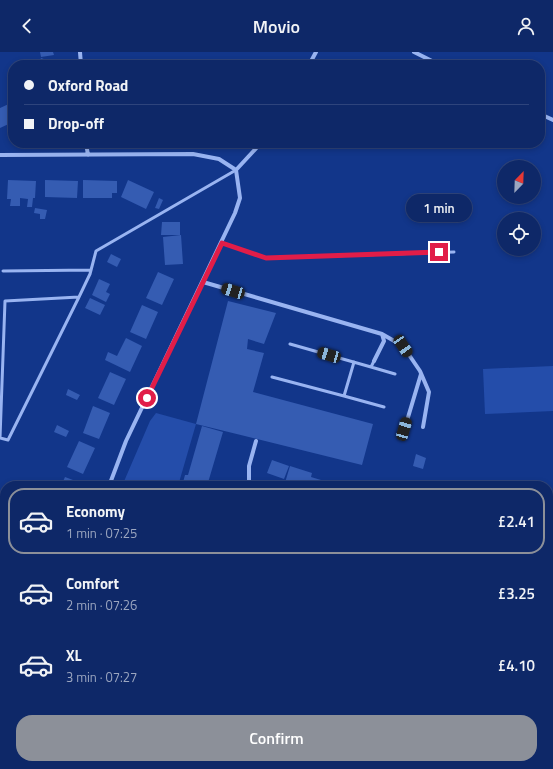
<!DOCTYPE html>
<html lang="en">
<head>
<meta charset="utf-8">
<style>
  :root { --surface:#0e2868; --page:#17306e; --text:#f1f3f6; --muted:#9ba6c0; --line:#2e447c; --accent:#8c9099 }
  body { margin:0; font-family:"Titillium Web",sans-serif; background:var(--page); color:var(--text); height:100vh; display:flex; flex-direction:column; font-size:15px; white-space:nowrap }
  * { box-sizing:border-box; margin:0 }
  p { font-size:13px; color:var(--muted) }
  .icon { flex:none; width:22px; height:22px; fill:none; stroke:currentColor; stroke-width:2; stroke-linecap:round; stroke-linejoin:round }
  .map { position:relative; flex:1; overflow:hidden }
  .drawer { position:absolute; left:0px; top:429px; width:553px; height:288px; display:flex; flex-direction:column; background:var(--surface); border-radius:16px 16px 0 0; box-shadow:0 2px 6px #0003,0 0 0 1px var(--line) }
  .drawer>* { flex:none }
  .guide { position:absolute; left:8px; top:8px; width:537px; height:88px; border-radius:16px; box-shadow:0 2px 6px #0003,0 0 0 1px var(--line); display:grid; align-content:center; height:88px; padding:0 16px; background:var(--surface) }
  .needle { width:26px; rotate:23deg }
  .fabs { position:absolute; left:497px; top:108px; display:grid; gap:8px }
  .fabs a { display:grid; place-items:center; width:44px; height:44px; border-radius:50%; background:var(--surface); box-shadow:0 2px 6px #0003,0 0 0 1px var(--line); font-size:20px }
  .end { position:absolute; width:18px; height:18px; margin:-9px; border:5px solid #e11d48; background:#fff; box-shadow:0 0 0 2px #fff }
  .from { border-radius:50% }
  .bubble { position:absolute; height:28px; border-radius:14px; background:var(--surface); box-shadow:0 2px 6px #0003,0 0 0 1px var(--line); font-size:13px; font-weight:600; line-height:28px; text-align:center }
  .car { position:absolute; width:12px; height:24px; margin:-12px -6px; border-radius:5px; box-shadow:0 0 3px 1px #0007; background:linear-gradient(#222 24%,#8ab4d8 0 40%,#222 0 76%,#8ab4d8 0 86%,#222 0) }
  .guide b { display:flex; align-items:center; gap:14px; height:38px; font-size:15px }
  .guide b+b { border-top:1px solid var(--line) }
  .guide i { width:10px; height:10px; background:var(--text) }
  ul { padding:7px 0 0; list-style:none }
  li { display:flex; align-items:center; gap:12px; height:66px; margin:0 8px 6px; padding:0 8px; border:2px solid transparent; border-radius:16px }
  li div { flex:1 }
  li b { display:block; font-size:15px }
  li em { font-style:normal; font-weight:600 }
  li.on { border-color:var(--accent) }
  li>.icon { width:36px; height:36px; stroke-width:1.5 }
  .button { display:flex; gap:8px; margin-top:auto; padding:8px 16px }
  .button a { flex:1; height:46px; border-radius:16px; background:var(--accent); color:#fff; font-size:16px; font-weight:600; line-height:46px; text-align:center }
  header { display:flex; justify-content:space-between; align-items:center; height:52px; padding:0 16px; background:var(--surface); font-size:18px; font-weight:600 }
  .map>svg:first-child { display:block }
  .green { fill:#244daa }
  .building { fill:#355cb2 }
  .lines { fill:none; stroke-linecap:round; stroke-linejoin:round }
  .lane { stroke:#99b4f1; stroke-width:3 }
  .street { stroke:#99b4f1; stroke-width:4 }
  .secondary { stroke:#c7d6fb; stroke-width:8 }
  .route { stroke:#e11d48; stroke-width:5 }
</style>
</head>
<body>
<header><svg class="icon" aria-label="back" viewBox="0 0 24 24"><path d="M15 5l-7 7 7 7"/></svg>Movio<svg class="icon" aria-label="person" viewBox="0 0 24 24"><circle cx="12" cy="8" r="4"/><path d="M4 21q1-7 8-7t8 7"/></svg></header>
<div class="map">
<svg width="553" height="717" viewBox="0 0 553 717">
  <rect width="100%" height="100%" fill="#12368a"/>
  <path class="green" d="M553,314V359L485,362L483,317Z
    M156,361L196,372L178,434H122L150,369Z"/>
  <path class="building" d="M40,0H53L54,3L41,5Z
    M41,6L55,11V13H38Z
    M13,50V70L0,76V56Z
    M8,128L36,129L35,146H33L32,155H27L28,147L20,146V154H10L11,147H7Z
    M45,128L78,129L77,146L45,145Z
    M83,128L117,129V141H112V146H83Z
    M128,128L154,140L146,157L121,145Z
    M159,146L163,148L159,157L155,156Z
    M35,156L47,158L45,167H40V162L34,161Z
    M162,170H180V183H161Z
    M181,183L183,212L165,213L163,185Z
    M111,202L121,207L117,215L107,210Z
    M158,220L174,227L162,253L146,246Z
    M99,227L110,232L106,240L110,242L106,250L92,243Z
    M90,246L105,253L100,263L85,256Z
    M228,249L276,261L264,292L248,287L247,297L264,301L253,340L373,372L362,413L196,372Z
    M142,253L158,260L146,287L130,280Z
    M126,286L142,294L130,320L105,308L108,300L117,304Z
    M110,320L126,327L114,353L98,346Z
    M68,337L80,343L77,348L66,343Z
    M93,354L110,361L99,387L83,381Z
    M57,373L69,379L66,385L54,380Z
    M202,374L223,380L207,434H182L185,423H188Z
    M79,389L95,396L83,422L67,415Z
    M416,402L426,406L423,417L413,414Z
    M272,408L289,414L284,427L267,421Z
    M290,414L312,421L311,425L331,431L329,434H284Z
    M65,425L81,431L80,434H61Z
    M363,430L376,434H361Z
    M5,581V600L0,601V583Z
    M0,681L5,683V705L1,704L5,696L0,694Z
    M12,712H21L23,716L14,717Z
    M22,712H35L37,717H24Z
    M110,712H131L128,717H108Z
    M271,712H304L311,717H278Z
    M409,712H459L464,715L463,717H417Z
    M503,712H519L522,714L521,717H499Z"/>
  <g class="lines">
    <path class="lane" d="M222,191L266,206L454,200
      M3,219L91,218
      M79,245L5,249L0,386L8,388L79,245L90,222L96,199L236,118
      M290,292L371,315L374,309
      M354,310L344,344L384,355
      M371,315L395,322
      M272,325L344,344"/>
    <path class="street" d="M80,0L81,13
      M414,0L440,13
      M309,13L316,0
      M540,62L553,68
      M86,91L88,103
      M0,103L193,102L219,107L236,118
      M203,230L382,282L384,289L374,309
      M382,282L403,294L420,319L429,340L423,375
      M403,382L421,322
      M256,389L249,414V431L257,434
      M109,434L126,389L235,161L240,146L236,118L261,91
      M71,717L72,712
      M475,717L477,712"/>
    <path class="secondary" d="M0,639H5
      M358,712L365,717"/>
  </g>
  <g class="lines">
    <path class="route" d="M147,346L222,191L266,206L439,200"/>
  </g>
</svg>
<div class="fabs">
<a><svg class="needle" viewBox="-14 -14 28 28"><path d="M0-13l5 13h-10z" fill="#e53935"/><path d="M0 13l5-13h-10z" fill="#9ba6c0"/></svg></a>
<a><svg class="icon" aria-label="locate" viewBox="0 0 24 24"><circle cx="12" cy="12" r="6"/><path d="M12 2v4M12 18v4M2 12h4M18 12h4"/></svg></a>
</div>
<i class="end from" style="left:147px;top:346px"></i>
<i class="end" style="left:439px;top:200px"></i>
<div class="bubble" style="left:406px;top:142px;width:66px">1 min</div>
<i class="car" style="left:233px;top:239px;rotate:287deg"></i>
<i class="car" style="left:403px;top:294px;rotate:146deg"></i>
<i class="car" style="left:329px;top:303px;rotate:286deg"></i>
<i class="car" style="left:404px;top:377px;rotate:16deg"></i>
<div class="guide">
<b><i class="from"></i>Oxford Road</b>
<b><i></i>Drop-off</b>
</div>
<section class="drawer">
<ul>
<li class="on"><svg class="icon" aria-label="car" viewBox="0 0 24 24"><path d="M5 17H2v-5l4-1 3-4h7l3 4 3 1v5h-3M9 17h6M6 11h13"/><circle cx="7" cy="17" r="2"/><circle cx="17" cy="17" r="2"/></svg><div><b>Economy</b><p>1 min · 07:25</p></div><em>£2.41</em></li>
<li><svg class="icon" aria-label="car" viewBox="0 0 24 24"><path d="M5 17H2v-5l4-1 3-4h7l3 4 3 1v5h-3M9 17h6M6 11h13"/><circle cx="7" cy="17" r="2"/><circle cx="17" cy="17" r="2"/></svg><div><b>Comfort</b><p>2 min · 07:26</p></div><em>£3.25</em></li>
<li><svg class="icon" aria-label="car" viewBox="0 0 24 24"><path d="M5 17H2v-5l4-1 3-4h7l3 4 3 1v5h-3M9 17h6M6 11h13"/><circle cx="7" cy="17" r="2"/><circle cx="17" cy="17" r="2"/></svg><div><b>XL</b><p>3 min · 07:27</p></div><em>£4.10</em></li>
</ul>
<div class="button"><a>Confirm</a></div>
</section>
</div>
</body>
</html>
